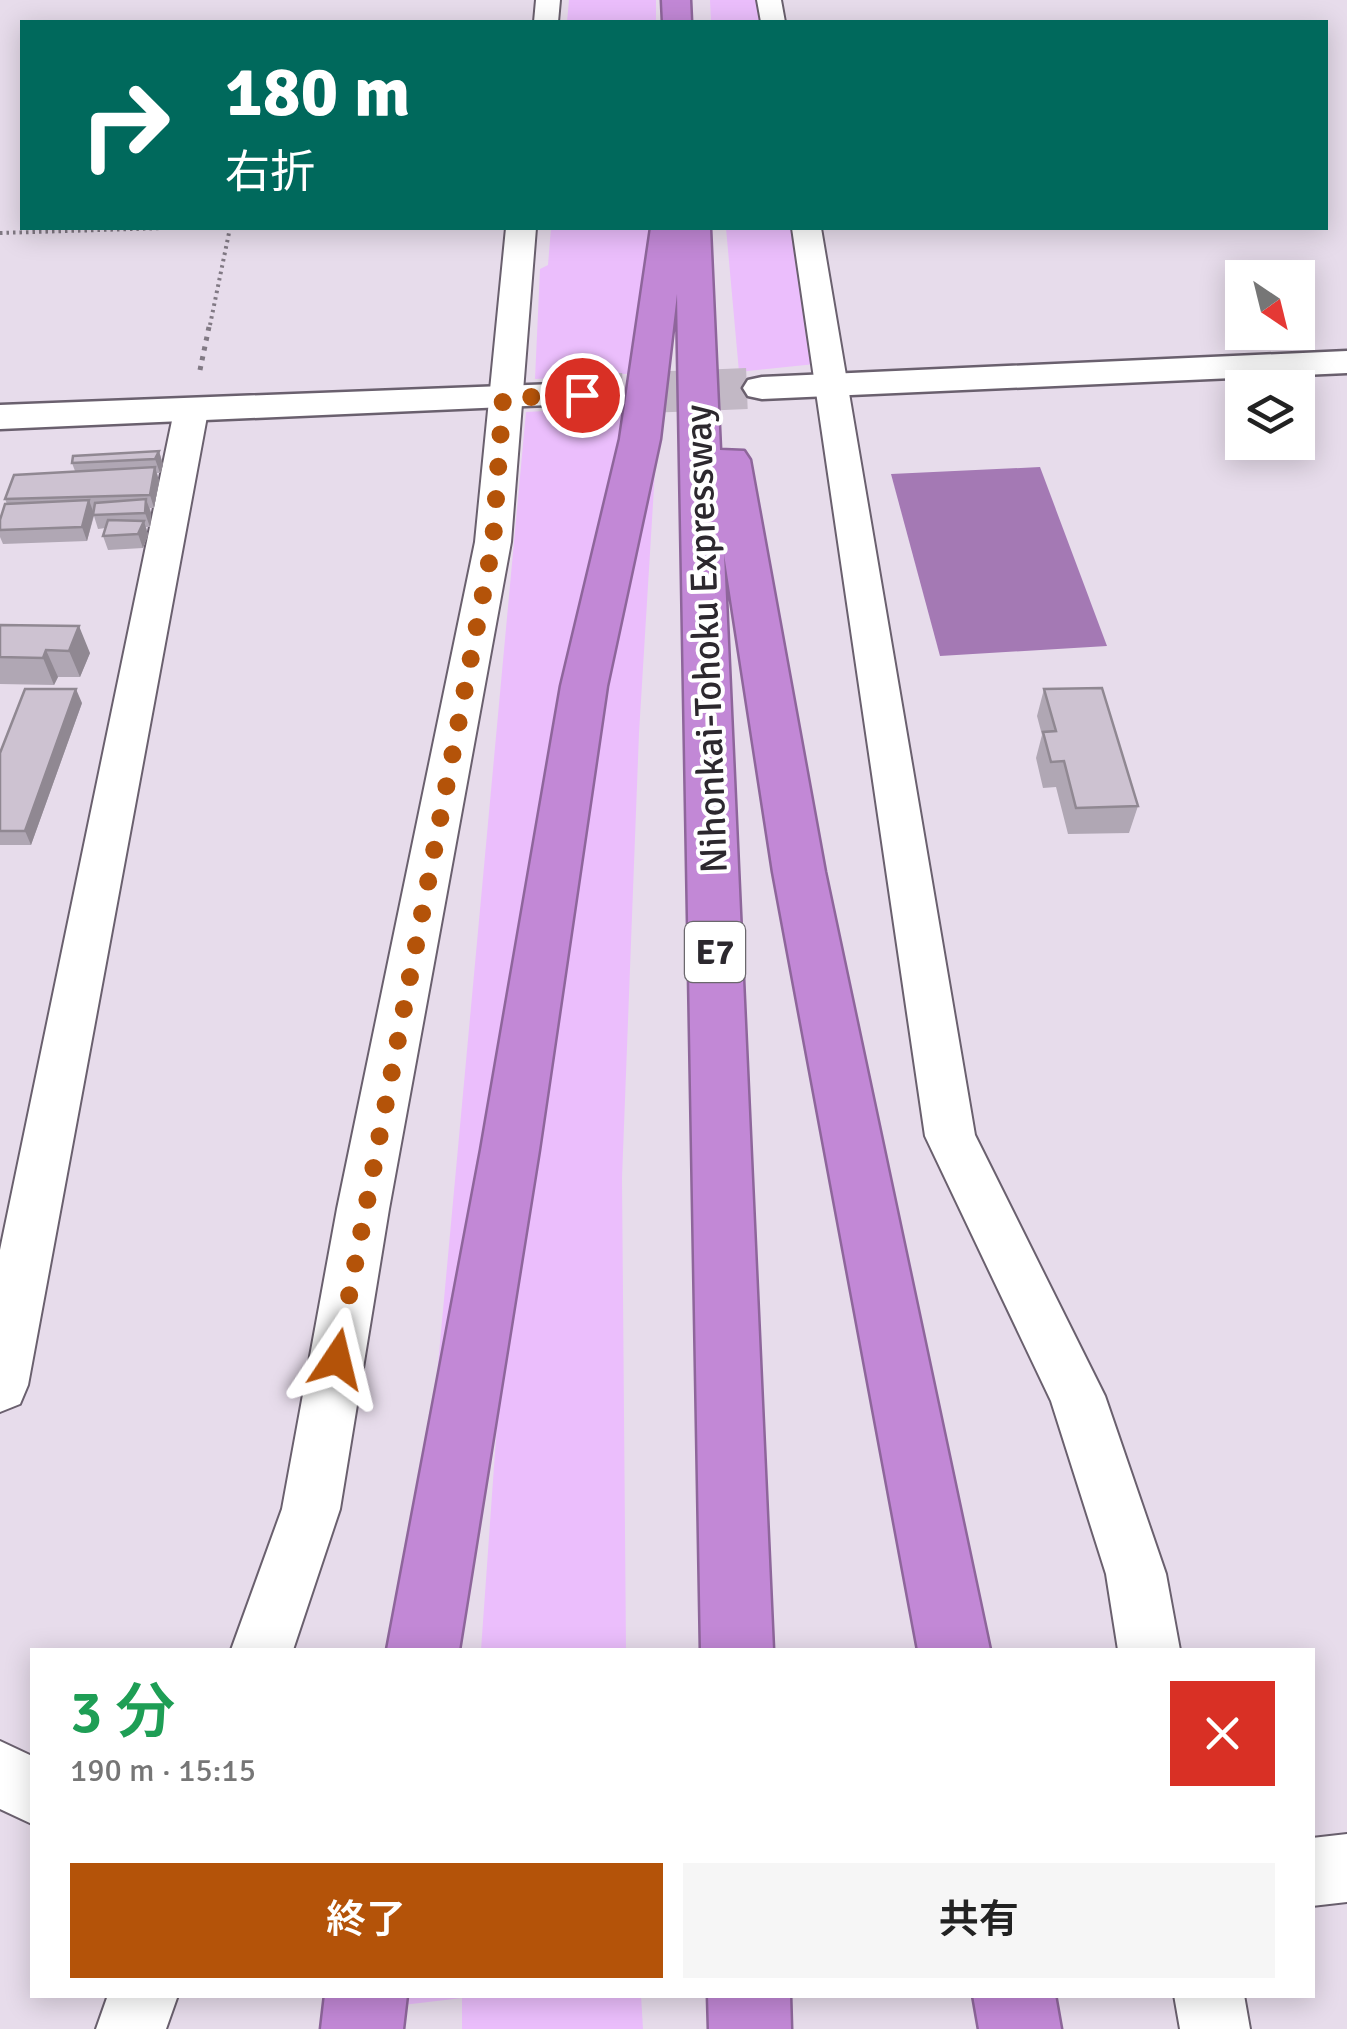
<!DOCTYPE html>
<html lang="ja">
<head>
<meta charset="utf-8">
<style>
  body { margin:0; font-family:Signika,"Noto Sans JP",sans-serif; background:#f6f6f6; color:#222; height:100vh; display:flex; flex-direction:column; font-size:38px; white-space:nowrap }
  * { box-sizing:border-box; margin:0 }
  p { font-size:32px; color:#767676 }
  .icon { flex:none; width:55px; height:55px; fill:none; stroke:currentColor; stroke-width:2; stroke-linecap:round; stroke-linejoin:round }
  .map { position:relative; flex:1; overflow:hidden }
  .sheet { position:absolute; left:30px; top:1648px; width:1285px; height:350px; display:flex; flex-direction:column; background:#fff; border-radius:0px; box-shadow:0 5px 25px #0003 }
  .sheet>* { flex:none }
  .guide { position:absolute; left:20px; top:20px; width:1308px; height:210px; border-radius:0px; box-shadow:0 5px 25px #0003; background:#00695c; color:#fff; overflow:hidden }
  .needle { width:65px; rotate:145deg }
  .tools { position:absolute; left:1225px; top:260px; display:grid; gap:20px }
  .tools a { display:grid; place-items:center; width:90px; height:90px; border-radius:0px; background:#fff; box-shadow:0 5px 25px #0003; font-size:50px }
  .pin { position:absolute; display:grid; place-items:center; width:85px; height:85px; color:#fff; margin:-42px; border:5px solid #fff; border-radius:50%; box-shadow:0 2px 10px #0007 }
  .me { position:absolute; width:110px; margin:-55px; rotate:10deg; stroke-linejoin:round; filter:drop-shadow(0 0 8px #0008) }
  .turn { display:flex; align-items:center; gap:35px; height:210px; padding:0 40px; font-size:45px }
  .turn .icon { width:130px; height:130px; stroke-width:2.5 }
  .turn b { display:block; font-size:70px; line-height:85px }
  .round { display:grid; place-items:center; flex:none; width:105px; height:105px; border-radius:0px; background:#f6f6f6 }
  .head { display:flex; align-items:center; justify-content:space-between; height:170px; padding:0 40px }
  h1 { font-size:60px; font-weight:600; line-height:75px; color:#1e9e55 }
  .button { display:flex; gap:20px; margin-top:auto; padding:20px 40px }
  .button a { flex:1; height:115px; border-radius:0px; background:#b45309; color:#fff; font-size:40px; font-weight:600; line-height:115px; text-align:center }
  .button a+a { background:#f6f6f6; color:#222 }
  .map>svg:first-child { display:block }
  .green { fill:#ebbefc }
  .water { fill:#a479b4 }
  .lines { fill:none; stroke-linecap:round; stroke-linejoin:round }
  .tertiary-tunnel { stroke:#c2b8c5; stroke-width:41; stroke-dasharray:41 21; stroke-linecap:butt }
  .minor-casing { stroke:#6a606e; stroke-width:4 }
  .tertiary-casing { stroke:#6a606e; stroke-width:5 }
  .motorway-casing { stroke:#8e669b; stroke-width:5 }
  .path-far1 { stroke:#817984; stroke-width:4; stroke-dasharray:2.5 4; stroke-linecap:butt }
  .path { stroke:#817984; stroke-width:5; stroke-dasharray:4 6; stroke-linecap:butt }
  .minor { fill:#fff; fill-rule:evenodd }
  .tertiary { fill:#fff; fill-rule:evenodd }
  .motorway { fill:#c288d6; fill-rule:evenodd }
  .wall { fill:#b0a7b4 }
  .shaded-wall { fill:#908892 }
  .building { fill:#cdc2d1; stroke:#908892; stroke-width:2.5 }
  .route { stroke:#b45309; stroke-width:18; stroke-dasharray:0 32.4 }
  .labels { text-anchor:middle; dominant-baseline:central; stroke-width:8; stroke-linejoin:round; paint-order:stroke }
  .shield { fill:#fff; stroke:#6b686d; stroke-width:2.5 }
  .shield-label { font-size:35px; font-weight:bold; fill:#2c282e }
  .street-label { font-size:38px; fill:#2c282e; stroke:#fff }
</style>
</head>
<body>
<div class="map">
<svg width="1347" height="2029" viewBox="0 0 1347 2029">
  <rect width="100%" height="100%" fill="#e7dceb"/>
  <path class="green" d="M569 0H656V22H567Z
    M710 0H763L766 22H711Z
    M551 228H658L659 372 535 379 540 269 548 265Z
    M726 228H796L815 364 739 372Z
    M659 405 639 733 622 1178 626 1650H481L500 1382 437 1375 526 412Z
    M393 1995H641L643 2029H462V1998L386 2007Z"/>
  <path class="water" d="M1040 467 1107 646 940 656 891 474Z"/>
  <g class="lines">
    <path class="tertiary-tunnel" d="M582 395 762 388"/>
    <defs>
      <path id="minor" d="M536 0H560L558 22H534Z
        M757 0H781L785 22H761Z
        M506 228H536L511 542 389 1209 340 1509 293 1650H231L282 1509 337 1209 475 542Z
        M792 228H821L975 1135 1105 1396 1166 1574 1180 1650H1118L1106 1574 1051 1401 925 1136Z
        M191 401 203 404 208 411 28 1385 20 1404 0 1412V1250L174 411 179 404Z
        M0 1741 32 1756V1824L0 1809Z
        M1347 1834V1902L1312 1906V1838Z
        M108 1995H178L166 2029H96Z
        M1174 1995H1244L1250 2029H1180Z"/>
      <path id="tertiary" d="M1347 351V373L762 399 748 396 743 388 748 380 762 377Z
        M582 383 596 387 601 395 596 403 0 429V405Z"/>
      <path id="motorway" d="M662 0H690L691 22H663Z
        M651 228 710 229 720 450 744 451 750 460 825 872 990 1650H918L773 872 724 554 773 1650H701L677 294 660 439 607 686 539 1150 459 1650H387L481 1150 561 686 620 439Z
        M325 1995H407L403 2029H321Z
        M708 1995H790L791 2029H709Z
        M973 1995H1055L1061 2029H979Z"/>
    </defs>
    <use href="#minor" class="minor-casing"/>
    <use href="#tertiary" class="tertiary-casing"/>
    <use href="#motorway" class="motorway-casing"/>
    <path class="path-far1" d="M0 233 166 228
      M210 325 230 228"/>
    <path class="path" d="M200 370 210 322"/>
    <use href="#minor" class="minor"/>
    <use href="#tertiary" class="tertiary"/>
    <use href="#motorway" class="motorway"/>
  </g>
  <path class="wall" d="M159 451 163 465 160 473H157L159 481 154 508H150L151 513 150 527H146L148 535 143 548 108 550 103 536 106 528 98 529 94 516 87 541 3 544 0 537V520L7 504 5 499 75 471 72 463Z
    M0 625 90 653 80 677H58L54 685 0 684Z
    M1044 689 1138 806 1129 833 1068 834 1056 787 1043 788 1036 758 1042 735 1037 716Z
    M82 703 31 845H0V753Z"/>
  <path class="shaded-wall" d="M159 451 163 465 160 473 155 459Z
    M155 467 159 481 154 508 150 495Z
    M146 499 151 513 150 527 145 513Z
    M89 500 94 514 87 541 82 527Z
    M144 521 148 535 143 548 138 534Z
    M79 626 90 653 80 677 69 651Z
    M46 650 58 677 54 685 43 658Z
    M76 689 82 703 31 845 25 831Z"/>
  <path class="building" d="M159 451 155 459 72 463 73 456Z
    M155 467 150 495 5 499 14 475Z
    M146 499 145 513 93 515 95 503Z
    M89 500 82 527 0 530V520L5 504Z
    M108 520 144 521 138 534 103 536Z
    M0 625 79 626 69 651 46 650 43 658 0 657Z
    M1102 688 1138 806 1076 808 1064 761 1051 762 1043 732 1056 731 1044 689Z
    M25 689H76L25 831H0V753Z"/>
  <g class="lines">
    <path class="route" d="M337 1359 493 542 503 398 582 395"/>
  </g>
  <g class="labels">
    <rect class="shield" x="685" y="922" width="60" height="60" rx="8"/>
    <g class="shield-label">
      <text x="715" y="952">E7</text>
    </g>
    <g class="street-label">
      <text transform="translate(706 639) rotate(-92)">Nihonkai-Tohoku Expressway</text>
    </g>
  </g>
</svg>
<div class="tools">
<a><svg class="needle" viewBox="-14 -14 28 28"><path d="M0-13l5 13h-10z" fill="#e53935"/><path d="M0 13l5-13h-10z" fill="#767676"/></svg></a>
<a><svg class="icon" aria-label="layers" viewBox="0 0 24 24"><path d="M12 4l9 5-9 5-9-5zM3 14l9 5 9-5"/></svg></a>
</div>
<div class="pin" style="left:582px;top:395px;background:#d93025"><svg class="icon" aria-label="arrive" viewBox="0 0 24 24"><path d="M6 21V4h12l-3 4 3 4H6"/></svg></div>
<svg class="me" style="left:337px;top:1359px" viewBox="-20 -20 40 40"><path d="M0-17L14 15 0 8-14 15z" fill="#b45309" stroke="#fff" stroke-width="4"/></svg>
<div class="guide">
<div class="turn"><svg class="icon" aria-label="right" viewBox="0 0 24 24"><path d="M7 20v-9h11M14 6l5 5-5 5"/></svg><div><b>180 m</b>右折</div></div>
</div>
<section class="sheet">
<div class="head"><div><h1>3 分</h1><p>190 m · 15:15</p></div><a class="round" style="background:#d93025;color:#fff"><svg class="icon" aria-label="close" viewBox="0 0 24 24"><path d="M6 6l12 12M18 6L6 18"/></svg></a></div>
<div class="button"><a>終了</a><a>共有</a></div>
</section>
</div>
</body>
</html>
